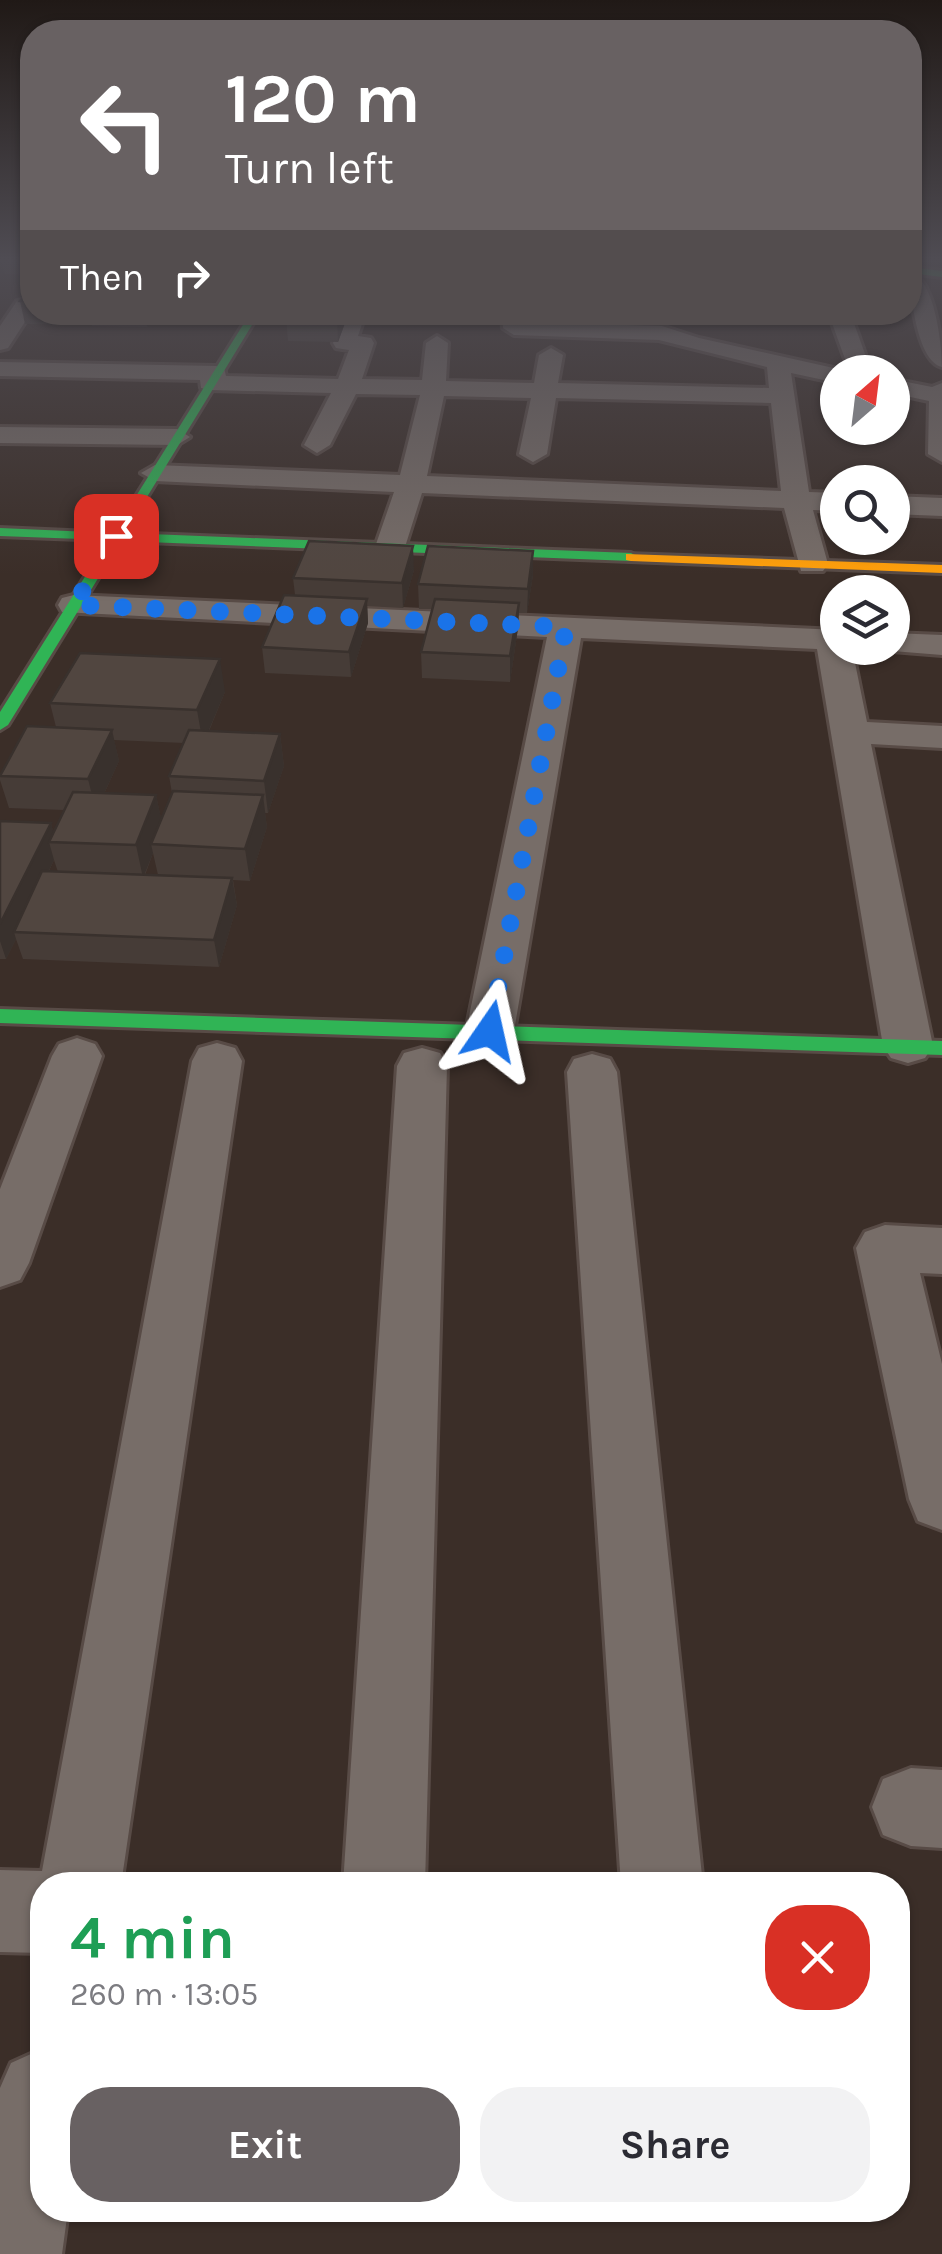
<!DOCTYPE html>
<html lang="en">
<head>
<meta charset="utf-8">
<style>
  body { margin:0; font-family:Karla,sans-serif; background:#f2f2f3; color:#2b2b33; height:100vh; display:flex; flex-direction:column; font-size:38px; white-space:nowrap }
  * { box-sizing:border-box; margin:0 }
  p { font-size:32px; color:#7c7c81 }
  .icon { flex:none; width:55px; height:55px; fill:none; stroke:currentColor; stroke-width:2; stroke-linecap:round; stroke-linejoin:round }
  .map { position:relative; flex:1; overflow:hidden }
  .drawer { position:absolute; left:30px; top:1872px; width:880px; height:350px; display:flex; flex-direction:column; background:#fff; border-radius:40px; box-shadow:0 2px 8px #0004 }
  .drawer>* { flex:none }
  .hud { position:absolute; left:20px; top:20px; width:902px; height:305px; border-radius:40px; box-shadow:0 2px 8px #0004; background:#686162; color:#fff; overflow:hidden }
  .needle { width:65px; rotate:28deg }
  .buttons { position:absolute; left:820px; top:355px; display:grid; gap:20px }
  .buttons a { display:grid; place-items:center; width:90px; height:90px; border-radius:50%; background:#fff; box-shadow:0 2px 8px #0004; font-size:50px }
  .pin { position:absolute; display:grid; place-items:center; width:85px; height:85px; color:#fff; margin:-42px; border-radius:20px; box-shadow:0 5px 15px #0006 }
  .me { position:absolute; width:110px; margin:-55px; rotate:11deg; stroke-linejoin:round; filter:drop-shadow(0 0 8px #0008) }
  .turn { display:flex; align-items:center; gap:35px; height:210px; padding:0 40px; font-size:45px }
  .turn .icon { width:130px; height:130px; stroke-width:2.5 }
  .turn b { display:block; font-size:70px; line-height:85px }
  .then { display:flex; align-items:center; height:95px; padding:0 40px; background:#0003; gap:20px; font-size:38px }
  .round { display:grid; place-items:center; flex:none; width:105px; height:105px; border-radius:40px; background:#f2f2f3 }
  .headline { display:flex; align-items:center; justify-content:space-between; height:170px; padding:0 40px }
  h1 { font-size:60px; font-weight:700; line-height:75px; color:#1e9e55 }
  .button { display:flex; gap:20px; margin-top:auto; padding:20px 40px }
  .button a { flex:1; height:115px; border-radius:40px; background:#686162; color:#fff; font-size:40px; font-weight:700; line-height:115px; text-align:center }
  .button a+a { background:#f2f2f3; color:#2b2b33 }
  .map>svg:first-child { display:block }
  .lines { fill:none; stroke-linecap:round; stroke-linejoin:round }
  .street-casing { stroke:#584b46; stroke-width:6 }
  .fast-casing { stroke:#584b46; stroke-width:6 }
  .slow-casing { stroke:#584b46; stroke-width:6 }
  .street { fill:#776d68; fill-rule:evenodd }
  .fast { fill:#30b455; fill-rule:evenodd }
  .slow { fill:#ff9f0a; fill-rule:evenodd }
  .wall { fill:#463c37; fill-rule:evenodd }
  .shaded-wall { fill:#39312d }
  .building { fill:#514640; stroke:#39312d; stroke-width:2.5 }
  .route { stroke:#1a73e8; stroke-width:18; stroke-dasharray:0 32.4 }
</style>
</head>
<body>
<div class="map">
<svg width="942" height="2254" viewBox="0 0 942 2254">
  <rect width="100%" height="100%" fill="#3b2e28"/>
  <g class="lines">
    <defs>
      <path id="street" d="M910 272C935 280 942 344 942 367 917 361 910 294 910 272Z
        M25 300 32 301V311L8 348 0 350V326L17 301Z
        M344 312H366L358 336 371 338 374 343 362 379 422 380 426 343 437 336 448 343 446 381 534 383 539 355 551 348 563 355 558 383 769 388 767 367 659 340 514 335 503 328 502 312H524L525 322 662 326 699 338 847 371 838 372V383L791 373 809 492 838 493V511L813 510 828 564 823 571H801L784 508 422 493 405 547 401 553H379L375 547 394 492 155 481 141 473 155 465 400 475 420 395 356 394 330 445 317 453 304 445 331 393 210 390 201 388 200 380 0 376V362L216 366 224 368 226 376 338 379 349 350 336 348 333 343ZM444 396 531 398 519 454 533 462 547 454 556 398 771 403 781 491 427 476Z
        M828 312H850L865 354 861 359H845Z
        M892 379 932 387 942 383V462L928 454 929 401 892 393Z
        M0 427 177 429 190 437 177 445 0 443Z
        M892 496 942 498V516L892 514Z
        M74 595 838 630V648H852L867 722 942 726V748L871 744 933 1046 925 1058 908 1063 891 1058 883 1046 817 649 581 638 514 1031 507 1043 490 1048 473 1043 466 1031 547 637 62 612 58 605 62 598Z
        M892 633 942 635V655L880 650 878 648H892Z
        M77 1038 95 1044 102 1056 29 1263 20 1280 0 1287V1189L52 1056 59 1044Z
        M217 1043 235 1048 242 1061 121 1885H42V1953L0 1952V1870L42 1871 192 1061 199 1048Z
        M422 1048 440 1053 447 1066 425 1885H343L397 1066 404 1053Z
        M592 1054 610 1059 617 1072 703 1885H621L567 1072 574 1059Z
        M885 1225 942 1228V1274L920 1273 942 1364V1530L918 1521 909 1499 856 1248 865 1232Z
        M911 1768 942 1770V1848L911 1846 883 1835 872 1807 883 1779Z
        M42 2049V2210H68L62 2254H0V2088L11 2063Z"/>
      <path id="fast" d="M910 267 942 271V277L910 273Z
        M251 312H260L125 533 631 553 638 557 631 561 121 541 8 725 0 730V712L108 540 0 536V528L113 533Z
        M0 1009 942 1041V1055L0 1023Z"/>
      <path id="slow" d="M626 554 942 565V573L631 561 626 560Z"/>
    </defs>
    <use href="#street" class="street-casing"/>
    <use href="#fast" class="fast-casing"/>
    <use href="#slow" class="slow-casing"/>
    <use href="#street" class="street"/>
    <use href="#fast" class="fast"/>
    <use href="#slow" class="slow"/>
  </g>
  <path class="wall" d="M0 259H32V275L5 274 4 272 0 275Z
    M32 290V312H156V316L147 327 92 326 90 315 80 325 25 324 20 301Z
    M349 312 338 342 288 341 286 317Z
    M414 570 403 608 367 606 368 623 351 677 265 673 262 647 295 595 293 578Z
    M533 575 527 613H519L518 628 510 682 422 678 421 652 432 609H419L418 584Z
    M225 692 209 731 280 734 284 766 268 813H265L267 827 250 881 233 880 237 905 219 967 23 959 16 939 6 959H0V821L51 823 53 832 64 810 9 808 0 780V774L56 727 50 703ZM114 740 184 743 169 776 172 793 161 819 156 795 104 794 119 761ZM153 853 158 875H145ZM54 860 58 872 49 871Z"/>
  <path class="shaded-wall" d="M0 259H1L4 272 0 275Z
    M78 312H89L90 315 80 325Z
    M145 312H156V316L147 327Z
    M339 312H349L338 342 337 318Z
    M413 546 414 570 403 608 402 583Z
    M533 551V575L527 613 528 589Z
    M367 599 368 623 351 677 349 652Z
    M519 603 518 628 510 682V656Z
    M220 659 225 692 203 744 197 710Z
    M112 730 119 761 96 811 88 779Z
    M280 734 284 766 268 813 264 781Z
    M156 795 163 827 151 844 153 853 143 878 136 845Z
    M263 795 267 827 250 881 245 849Z
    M51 823 56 842H49L54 860 19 932H14L16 939 6 959 0 941V924Z
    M232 878 237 905 219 967 214 940Z"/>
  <path class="building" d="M31 290H32V301H20Z
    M288 312H339L337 318 286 317Z
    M309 541 413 546 402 583 293 578Z
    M428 546 533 551 528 589 418 584Z
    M284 595 367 599 349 652 262 647Z
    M435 599 519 603 510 656 421 652Z
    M80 653 220 659 197 710 50 703Z
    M27 726 112 730 88 779 0 776Z
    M189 730 280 734 264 781 169 776Z
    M173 791 263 795 245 849 151 844Z
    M73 792 156 795 136 845 49 842Z
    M0 821 51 823 0 924Z
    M42 871 232 878 214 940 14 932Z"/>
  <linearGradient id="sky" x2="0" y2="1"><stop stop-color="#201916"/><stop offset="0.45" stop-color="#4f4c53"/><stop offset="1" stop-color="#4f4c53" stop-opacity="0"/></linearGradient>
  <rect width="942" height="575" fill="url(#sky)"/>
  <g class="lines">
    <path class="route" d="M116 536 74 605 566 627 490 1031"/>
  </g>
</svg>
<div class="buttons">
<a><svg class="needle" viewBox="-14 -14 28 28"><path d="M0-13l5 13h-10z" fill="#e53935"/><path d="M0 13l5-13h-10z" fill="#7c7c81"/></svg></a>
<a><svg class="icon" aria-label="search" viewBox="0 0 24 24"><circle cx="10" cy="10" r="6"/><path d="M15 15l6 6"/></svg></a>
<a><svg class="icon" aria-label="layers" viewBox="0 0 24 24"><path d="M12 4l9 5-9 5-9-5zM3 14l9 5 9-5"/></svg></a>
</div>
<div class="pin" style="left:116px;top:536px;background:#d93025"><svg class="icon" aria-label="arrive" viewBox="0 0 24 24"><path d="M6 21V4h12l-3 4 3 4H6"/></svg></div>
<svg class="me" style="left:490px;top:1031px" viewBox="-20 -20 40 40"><path d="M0-17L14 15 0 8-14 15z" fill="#1a73e8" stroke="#fff" stroke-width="4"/></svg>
<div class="hud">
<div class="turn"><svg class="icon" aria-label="left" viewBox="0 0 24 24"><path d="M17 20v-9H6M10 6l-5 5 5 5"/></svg><div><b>120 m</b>Turn left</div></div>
<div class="then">Then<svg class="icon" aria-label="right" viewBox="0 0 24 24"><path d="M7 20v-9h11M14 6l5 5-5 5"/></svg></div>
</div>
<section class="drawer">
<div class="headline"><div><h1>4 min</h1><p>260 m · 13:05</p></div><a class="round" style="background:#d93025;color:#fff"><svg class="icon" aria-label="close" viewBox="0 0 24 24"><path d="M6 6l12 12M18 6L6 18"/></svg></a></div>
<div class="button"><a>Exit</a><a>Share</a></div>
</section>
</div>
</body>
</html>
